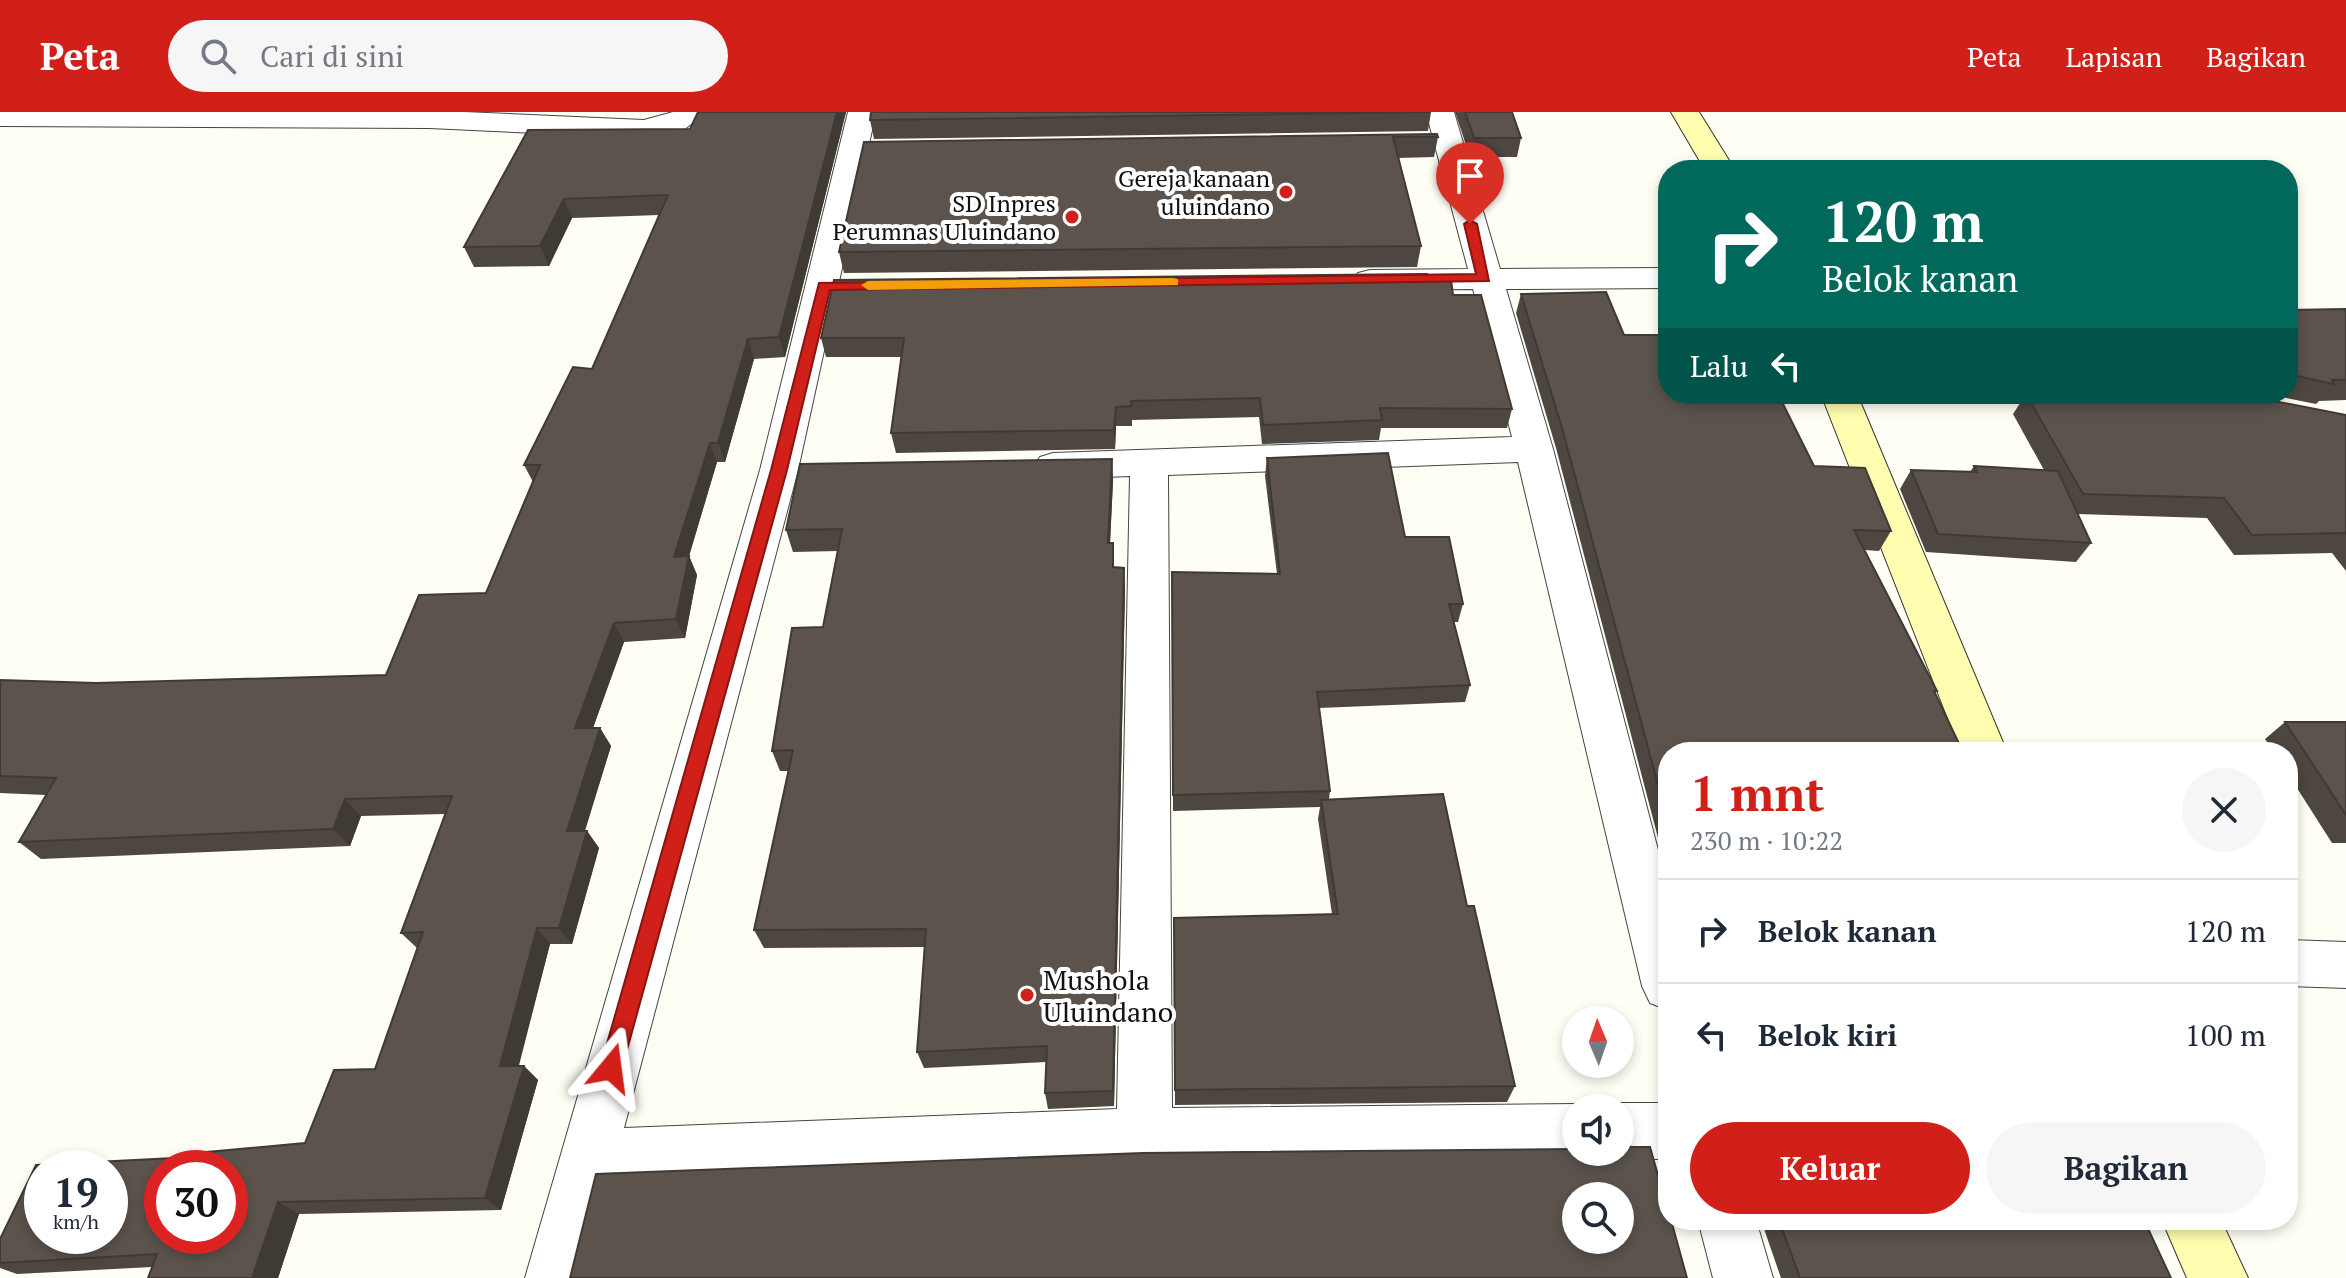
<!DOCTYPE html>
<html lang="id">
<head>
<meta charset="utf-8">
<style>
  body { margin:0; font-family:"PT Serif",serif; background:#f6f6f7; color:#1f2937; height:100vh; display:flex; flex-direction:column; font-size:30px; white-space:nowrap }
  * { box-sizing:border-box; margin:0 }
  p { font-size:26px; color:#747a83 }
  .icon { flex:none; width:44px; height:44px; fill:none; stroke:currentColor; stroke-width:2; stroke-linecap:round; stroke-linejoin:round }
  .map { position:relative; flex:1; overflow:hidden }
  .sheet { position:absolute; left:1658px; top:630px; width:640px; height:488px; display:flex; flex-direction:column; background:#fff; border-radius:32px; box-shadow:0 4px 12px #0003 }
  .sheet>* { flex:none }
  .banner { position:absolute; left:1658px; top:48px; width:640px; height:244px; border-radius:32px; box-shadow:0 4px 12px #0003; background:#00695c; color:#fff; overflow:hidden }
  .needle { width:52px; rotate:358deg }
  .controls { position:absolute; left:1562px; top:894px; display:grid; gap:16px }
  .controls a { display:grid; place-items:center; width:72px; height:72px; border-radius:50%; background:#fff; box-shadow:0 4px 12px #0003; font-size:40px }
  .speed { position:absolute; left:24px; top:1038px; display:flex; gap:16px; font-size:40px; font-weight:700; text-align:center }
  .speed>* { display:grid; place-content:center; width:104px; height:104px; border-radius:50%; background:#fff; box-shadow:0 4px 12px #0003; line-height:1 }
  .speed small { font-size:20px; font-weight:400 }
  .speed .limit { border:12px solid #d22; background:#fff; color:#111 }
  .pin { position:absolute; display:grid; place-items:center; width:68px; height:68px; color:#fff; margin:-82px -34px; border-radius:50% 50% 50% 0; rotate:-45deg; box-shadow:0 0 8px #0007 }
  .pin .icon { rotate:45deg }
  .me { position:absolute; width:88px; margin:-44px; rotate:16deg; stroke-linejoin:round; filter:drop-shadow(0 0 6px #0008) }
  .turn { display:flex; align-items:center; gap:28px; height:168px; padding:0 32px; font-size:36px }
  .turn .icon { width:104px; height:104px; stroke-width:2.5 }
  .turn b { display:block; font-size:56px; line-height:68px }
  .then { display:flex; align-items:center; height:76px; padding:0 32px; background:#0003; gap:16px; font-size:30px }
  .round { display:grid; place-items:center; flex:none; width:84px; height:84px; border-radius:42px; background:#f6f6f7 }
  .headline { display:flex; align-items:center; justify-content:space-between; height:136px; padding:0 32px }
  h1 { font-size:48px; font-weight:800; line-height:60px; color:#d02019 }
  .button { display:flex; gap:16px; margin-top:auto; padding:16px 32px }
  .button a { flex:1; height:92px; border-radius:48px; background:#d02019; color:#fff; font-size:32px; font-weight:800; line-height:92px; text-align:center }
  .button a+a { background:#f6f6f7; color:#1f2937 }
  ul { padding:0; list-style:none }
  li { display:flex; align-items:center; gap:24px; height:104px; padding:0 32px; border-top:2px solid #e0e1e3 }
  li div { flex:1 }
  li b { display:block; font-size:30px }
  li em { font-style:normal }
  header { display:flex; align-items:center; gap:48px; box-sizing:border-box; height:112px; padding:0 40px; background:#d02019; color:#fff }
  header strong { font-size:38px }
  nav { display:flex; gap:44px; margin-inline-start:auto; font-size:28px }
  .search { width:560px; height:72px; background:#f6f6f7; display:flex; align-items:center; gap:20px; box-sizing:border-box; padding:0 28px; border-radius:44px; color:#747a83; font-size:30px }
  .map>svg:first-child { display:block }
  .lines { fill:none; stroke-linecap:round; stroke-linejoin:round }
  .street-casing { stroke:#444; stroke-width:2 }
  .secondary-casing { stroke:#333; stroke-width:2 }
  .street { fill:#fff; fill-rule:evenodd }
  .secondary { fill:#fffdaf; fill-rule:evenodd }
  .wall { fill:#4e4741 }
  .shaded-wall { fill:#403a35 }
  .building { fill:#5b534c; stroke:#403a35; stroke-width:2; fill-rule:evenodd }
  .route { fill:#d02019; stroke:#871510; stroke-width:2 }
  .slow { fill:#f59e0b }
  .poi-dot { fill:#d02019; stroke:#fff; stroke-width:3 }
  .labels { text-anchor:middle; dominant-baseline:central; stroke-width:8; stroke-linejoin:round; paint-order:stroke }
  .far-poi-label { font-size:24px; fill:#111; stroke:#fff; text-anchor:end }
  .poi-label { font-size:28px; fill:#111; stroke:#fff; text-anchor:start }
</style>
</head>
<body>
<header>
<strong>Peta</strong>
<div class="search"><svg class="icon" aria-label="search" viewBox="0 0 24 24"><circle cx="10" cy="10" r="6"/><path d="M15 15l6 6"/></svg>Cari di sini</div>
<nav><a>Peta</a><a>Lapisan</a><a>Bagikan</a></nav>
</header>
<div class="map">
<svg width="2346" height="1166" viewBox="0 0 2346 1166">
  <rect width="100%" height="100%" fill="#fffef4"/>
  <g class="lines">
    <defs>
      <path id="street" d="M0 0H464L644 8 673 0H707L682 19 644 26 429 16 0 14Z
        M848 0H876L798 358 624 1016 1117 997 1130 364 1053 367 1040 363 1034 354 1040 345 1053 341 1512 325 1473 177 1370 178 1358 175 1354 168 1358 161 1370 158 1468 157 1426 0H1454L1500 157 1668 156V176L1506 177 1553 337 1668 776V898L1650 891 1642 874 1518 350 1168 363 1172 996 1576 992 1585 996H1576V1040H1595L1576 1048 1144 1052 609 1073 585 1166H525L760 358Z
        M2288 828 2346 830V876L2288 874Z
        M1620 991H1668V1047H1620L1604 1040H1620V996H1609Z
        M1698 1108H1756L1773 1166H1713Z"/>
      <path id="secondary" d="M1671 0H1699L1735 58H1705Z
        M1821 282H1857L2007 640H1961Z
        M2162 1108H2221L2248 1166H2187Z"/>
    </defs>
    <use href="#street" class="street-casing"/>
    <use href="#secondary" class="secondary-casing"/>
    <use href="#street" class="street"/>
    <use href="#secondary" class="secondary"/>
  </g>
  <path class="wall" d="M698 0H846L785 245 754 247 725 350H717L689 444 697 463 685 526 624 530 593 616H600L611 634 585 719H587L599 736 572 832H550L518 954H524L538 968 501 1098 299 1102 278 1166H148L152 1155 17 1162 0 1156V1127L194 1045 305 1031 375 957 417 836 401 821 445 702 361 704 350 734 41 747 19 730 46 683 0 681V568L96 571 386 563 486 481 533 370 524 353 592 257 659 103 572 106 549 154 474 155 464 135 690 17Z
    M1431 0 1428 19 874 27 870 8Z
    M1455 0H1512L1521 26 1517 45H1470Z
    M1438 25 1434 45 1398 46 1421 134 1417 155 844 161 839 140 864 30Z
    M1429 168 1453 183 1512 297 1507 316H1381L1379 328 1262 332 1259 305 1132 308V314H1116L1115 337 896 341 891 321 901 245H826L821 226Z
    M1521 182 1624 223 1814 354 1891 419 1879 439 1865 438 1937 579 1935 581 1668 640V764L1556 336 1516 201Z
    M2346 197V288L2319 289 2316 292 2267 282H2288V198Z
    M2026 282 2346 303V459L2332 441 2234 443 2207 406 2077 402 2091 431 2076 450 1926 440 1900 377 1911 358 1970 360 1974 354 2044 358 2013 302Z
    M1267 346 1405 425 1463 492 1458 510H1454L1470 573 1465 590 1319 596 1330 679 1329 687 1467 794 1515 974 1507 990 1175 993 1174 806 1332 802 1318 707 1320 695 1173 699 1172 460 1277 462 1265 364Z
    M1112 347 1113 369 1110 431 1114 455 1124 456 1125 477 1114 994 1048 997 1045 981 1046 950 924 956 917 940 925 835 764 836 754 818 789 659H780L772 639 823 515 838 439 793 440 786 418Z
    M2285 610H2346V731H2332L2288 662V640H2274L2265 627Z
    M1761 1108H2144L2171 1166H1781Z"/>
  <path class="shaded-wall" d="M837 0H846L785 245 779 225Z
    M564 87 572 106 549 154 540 134Z
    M748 227 754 247 725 350 718 331Z
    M1116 295V314L1115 337 1114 318Z
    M710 331 717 350 689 444 697 463 685 526 676 507 674 445Z
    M1112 347 1113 369 1109 452 1108 431Z
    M1124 456 1125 477 1114 994 1113 979Z
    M614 511 624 530 586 635 575 616Z
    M600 616 611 634 579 736 567 719Z
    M345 687 361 704 350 734 333 717Z
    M587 719 599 736 572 832 559 816Z
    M537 816 550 832 515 969 500 954Z
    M524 954 538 968 501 1098 485 1086Z
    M1629 1021 1620 1032V1024Z
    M278 1090 299 1102 278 1166H252Z"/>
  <path class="building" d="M698 0H837L779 225 748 227 718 331H710L674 445 689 444 676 507 614 511 575 616H600L567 719H587L559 816H537L500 954H524L485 1086 278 1090 252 1166H148L157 1142 0 1151V1127L36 1053 194 1045 196 1041 305 1031 334 958 375 957 423 820 401 821 452 684 345 687 333 717 19 730 56 666 0 664V568L96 571 386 563 419 483 486 481 540 353H524L573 255 592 257 668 83 564 87 540 134 464 135 528 18 690 17ZM42 1056H110V1124H42ZM162 1056H230V1124H162Z
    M871 0H1431L870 8Z
    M1465 0H1512L1521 26H1474Z
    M1437 22 1438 25H1393L1421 134 839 140 864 30Z
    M1427 162 1429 168H1451L1453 183H1481L1512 297 1380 296 1382 308 1263 313 1260 286 1131 289V294L1116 295 1114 318 891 321 904 226H821L834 168Z
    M1606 180 1624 223H1668V282H1778L1814 354 1865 356 1891 419 1854 418 1937 579H1934L1963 640H1668V710L1562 316 1521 182Z
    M2346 197V268H2332L2334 272 2288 262V198Z
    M2026 282H2238L2346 303V421L2252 423 2224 386 2083 382Z
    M1388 341 1405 425H1449L1463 492H1449L1470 573 1317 580 1330 679 1173 683 1172 460 1280 462 1267 346Z
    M1112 347 1108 431H1113V455L1124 456 1113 979 1045 981 1047 934 917 940 926 817 754 818 793 638 772 639 792 516 823 515 842 417 786 418 800 352Z
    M1974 354 2058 359 2091 431 1938 422 1911 358 1977 360Z
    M2285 610H2346V703Z
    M1443 682 1467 794H1474L1515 974 1175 978 1174 806 1338 802 1321 688Z
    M1620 1030 1631 1035H1650L1668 1099V1108H1671L1687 1166H570L596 1062 1143 1041 1576 1037V1040H1620ZM1576 1084H1620V1128H1576Z
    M1779 1108H2144L2171 1166H1800Z"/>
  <path class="route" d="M1470 108 1477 112 1489 169 830 178 787 358 622 956 619 964 611 967 603 964 600 956 771 358 819 171 1476 162 1464 112Z"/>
  <path class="slow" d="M1173 166 1178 167V173L868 178 861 173 868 169Z"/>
  <g class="poi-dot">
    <circle cx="1286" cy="80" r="8"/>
    <circle cx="1072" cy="105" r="8"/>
    <circle cx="1027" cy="883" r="8"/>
  </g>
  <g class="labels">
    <g class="far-poi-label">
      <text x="1270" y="66">Gereja kanaan<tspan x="1270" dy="28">uluindano</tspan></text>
      <text x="1056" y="91">SD Inpres<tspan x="1056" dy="28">Perumnas Uluindano</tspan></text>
    </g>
    <g class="poi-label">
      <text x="1043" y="867">Mushola<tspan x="1043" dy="32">Uluindano</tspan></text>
    </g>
  </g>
</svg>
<div class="controls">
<a><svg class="needle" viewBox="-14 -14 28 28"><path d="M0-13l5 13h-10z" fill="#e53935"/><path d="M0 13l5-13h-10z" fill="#747a83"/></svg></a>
<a><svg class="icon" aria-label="sound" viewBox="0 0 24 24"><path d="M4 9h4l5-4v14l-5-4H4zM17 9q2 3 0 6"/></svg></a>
<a><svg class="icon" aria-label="search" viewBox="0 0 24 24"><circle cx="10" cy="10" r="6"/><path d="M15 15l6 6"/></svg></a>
</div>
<div class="speed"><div>19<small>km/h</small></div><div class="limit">30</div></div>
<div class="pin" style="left:1470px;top:112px;background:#d93025"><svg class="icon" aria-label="arrive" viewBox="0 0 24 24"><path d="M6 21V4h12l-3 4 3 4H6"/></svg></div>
<svg class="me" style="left:611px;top:956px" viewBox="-20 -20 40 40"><path d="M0-17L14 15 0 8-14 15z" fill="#d02019" stroke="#fff" stroke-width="4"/></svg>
<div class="banner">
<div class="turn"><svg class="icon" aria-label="right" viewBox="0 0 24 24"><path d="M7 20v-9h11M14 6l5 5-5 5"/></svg><div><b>120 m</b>Belok kanan</div></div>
<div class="then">Lalu<svg class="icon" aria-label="left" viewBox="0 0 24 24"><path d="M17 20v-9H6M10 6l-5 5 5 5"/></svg></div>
</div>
<section class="sheet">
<div class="headline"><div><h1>1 mnt</h1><p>230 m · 10:22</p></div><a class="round"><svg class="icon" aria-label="close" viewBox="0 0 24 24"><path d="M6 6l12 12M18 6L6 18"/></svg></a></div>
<ul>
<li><svg class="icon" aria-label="right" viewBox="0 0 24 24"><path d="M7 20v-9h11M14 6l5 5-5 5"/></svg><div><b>Belok kanan</b></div><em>120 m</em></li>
<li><svg class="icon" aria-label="left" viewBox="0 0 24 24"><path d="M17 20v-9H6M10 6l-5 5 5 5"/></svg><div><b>Belok kiri</b></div><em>100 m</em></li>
</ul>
<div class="button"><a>Keluar</a><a>Bagikan</a></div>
</section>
</div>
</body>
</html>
